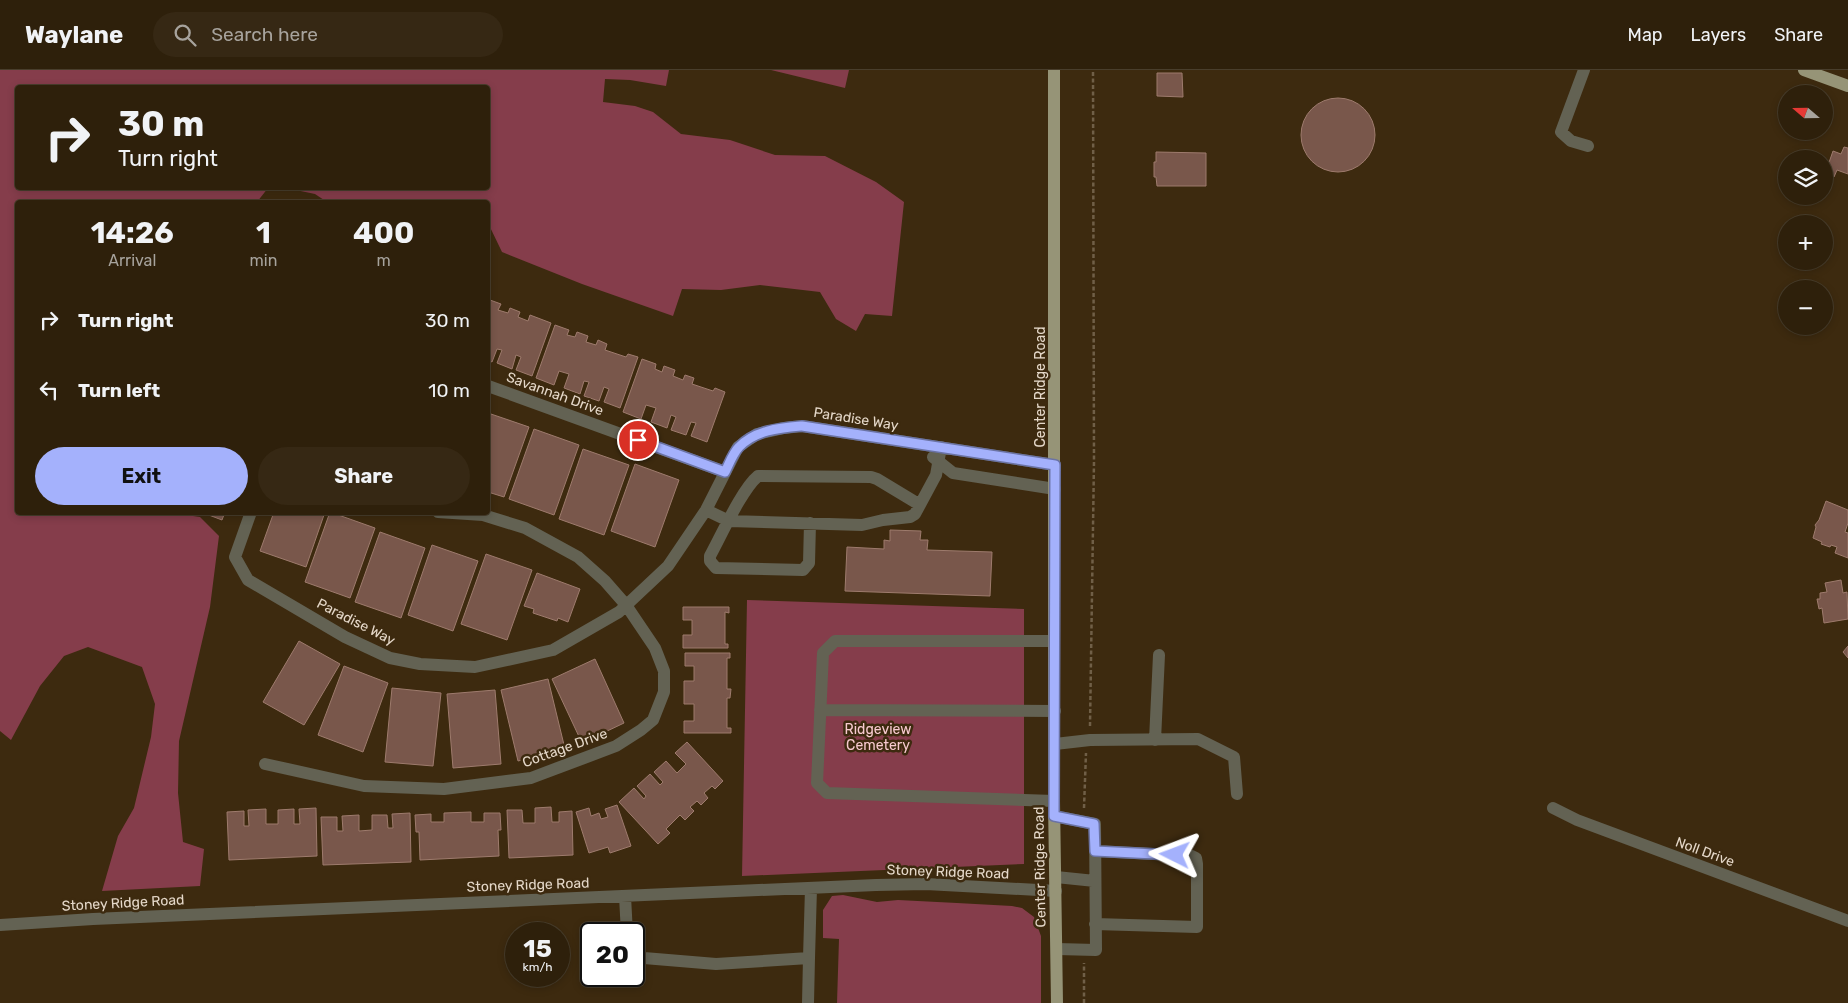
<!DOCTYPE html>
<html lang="en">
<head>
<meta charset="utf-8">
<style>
  body { margin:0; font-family:Rubik,sans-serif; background:#362814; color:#f1f3f6; height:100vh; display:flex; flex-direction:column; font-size:19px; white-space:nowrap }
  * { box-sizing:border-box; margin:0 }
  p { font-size:16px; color:#a7a39d }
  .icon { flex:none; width:28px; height:28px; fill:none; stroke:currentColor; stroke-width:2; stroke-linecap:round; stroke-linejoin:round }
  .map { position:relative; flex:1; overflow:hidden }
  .details { position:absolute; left:15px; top:130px; width:475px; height:315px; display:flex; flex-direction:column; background:#2e200b; border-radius:5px; box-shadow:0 2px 8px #0003,0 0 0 1px #493e2c }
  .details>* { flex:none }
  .banner { position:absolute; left:15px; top:15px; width:475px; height:105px; border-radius:5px; box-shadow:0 2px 8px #0003,0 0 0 1px #493e2c; background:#2e200b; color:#f1f3f6; overflow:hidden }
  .needle { width:32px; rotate:290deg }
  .fabs { position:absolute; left:1778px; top:15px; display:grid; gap:10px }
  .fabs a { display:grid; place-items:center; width:55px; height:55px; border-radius:50%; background:#2e200b; box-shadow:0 2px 8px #0003,0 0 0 1px #493e2c; font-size:25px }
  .speed { position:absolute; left:505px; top:852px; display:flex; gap:10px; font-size:25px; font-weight:700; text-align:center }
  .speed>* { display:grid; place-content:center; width:65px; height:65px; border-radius:50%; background:#2e200b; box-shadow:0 2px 8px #0003,0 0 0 1px #493e2c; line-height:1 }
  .speed small { font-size:12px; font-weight:400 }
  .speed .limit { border:2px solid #111; border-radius:8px; background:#fff; color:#111 }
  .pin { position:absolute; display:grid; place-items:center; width:42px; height:42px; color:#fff; margin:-21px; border:2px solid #fff; border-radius:50%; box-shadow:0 1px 5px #0007 }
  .me { position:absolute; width:55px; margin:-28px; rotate:273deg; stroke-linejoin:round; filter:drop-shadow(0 0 4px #0008) }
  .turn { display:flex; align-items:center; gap:18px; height:105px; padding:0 20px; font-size:22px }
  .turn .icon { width:65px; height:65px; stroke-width:2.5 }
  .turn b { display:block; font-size:35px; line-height:42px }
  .eta { display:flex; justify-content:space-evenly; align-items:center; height:85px; text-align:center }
  .eta b { font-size:30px; font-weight:700; line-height:35px }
  .button { display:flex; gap:10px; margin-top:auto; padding:10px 20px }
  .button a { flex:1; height:58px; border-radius:30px; background:#a4b1fc; color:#111; font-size:20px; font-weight:700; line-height:58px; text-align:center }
  .button a+a { background:#362814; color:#f1f3f6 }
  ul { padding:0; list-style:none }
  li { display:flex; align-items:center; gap:15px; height:70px; padding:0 20px }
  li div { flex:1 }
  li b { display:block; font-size:19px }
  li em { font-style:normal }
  header { display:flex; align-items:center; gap:30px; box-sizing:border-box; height:70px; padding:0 25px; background:#2e200b; border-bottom:1px solid #493e2c }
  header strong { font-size:24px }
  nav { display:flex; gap:28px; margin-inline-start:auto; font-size:18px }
  .search { width:350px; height:45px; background:#362814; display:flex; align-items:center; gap:12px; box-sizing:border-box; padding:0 18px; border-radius:28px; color:#a7a39d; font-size:19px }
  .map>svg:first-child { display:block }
  .green { fill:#853d4b }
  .building { fill:#79574b; stroke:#9e7b6d }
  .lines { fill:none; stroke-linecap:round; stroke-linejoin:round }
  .path { stroke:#705f47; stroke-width:2.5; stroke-dasharray:4 2.5; stroke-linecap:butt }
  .minor { stroke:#636253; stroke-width:12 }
  .major { stroke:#969477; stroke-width:12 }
  .route-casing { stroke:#6b73a4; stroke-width:12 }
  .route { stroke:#a4b1fc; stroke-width:9 }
  .labels { text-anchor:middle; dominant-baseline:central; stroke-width:5; stroke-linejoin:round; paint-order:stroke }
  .street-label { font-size:14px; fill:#e5d8c9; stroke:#3d2a0f }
  .park-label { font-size:14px; fill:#f8cad0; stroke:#3d2a0f }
</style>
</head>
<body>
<header>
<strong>Waylane</strong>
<div class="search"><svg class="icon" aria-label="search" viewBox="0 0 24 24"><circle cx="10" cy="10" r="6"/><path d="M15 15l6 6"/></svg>Search here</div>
<nav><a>Map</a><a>Layers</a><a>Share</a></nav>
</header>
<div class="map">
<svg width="1848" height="933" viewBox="0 0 1848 933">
  <rect width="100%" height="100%" fill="#3d2a0f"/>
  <path class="green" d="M0 0H669L666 16 630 10 605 9 603 32 635 36 653 42 681 64 730 70 775 85 825 86 876 112 904 132 892 246 865 244 856 261 836 249 820 222 760 215 721 220 682 219 673 246 582 214 502 182 488 153V132H327L315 124 286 118H488V18H18V118H268L257 132H18V442H165L200 447 219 466 210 537 179 671 178 723 183 772 204 779 200 816 102 821 118 766 134 738 151 667 155 634 142 597 88 577 64 586 40 616 11 670 0 661Z
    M771 0H849L845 18Z
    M747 530 1024 539V794L742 806Z
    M843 825 877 832 898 830 957 833 1012 836 1022 838 1034 847 1041 866V933H837L839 869 823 868V840L832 826Z"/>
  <path class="building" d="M1157 3H1182L1183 27 1157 26Z
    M1301 65a37 37 0 1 1 74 0a37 37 0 1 1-74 0Z
    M1844 77 1848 78V104L1837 100 1834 107 1825 104 1833 81 1841 84Z
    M1156 82 1206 83V116H1157L1156 107H1154V92H1156Z
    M490 230 501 234 498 240 508 243 510 238 520 242 518 247 528 251 530 245 551 253 532 306 516 300 521 287 516 285 512 299 497 293 502 280 497 279 492 292 488 290V235Z
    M555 255 569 260 567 265 575 267 577 262 588 266 586 272 596 275 598 270 607 274 605 280 626 287 628 284 638 287 620 338 604 332 609 319 604 317 599 331 584 326 589 312 584 311 580 324 564 318 569 304 559 301 554 315 536 308Z
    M642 289 656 294 655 299 662 302 664 296 675 300 673 306 683 310 685 305 694 308 692 314 713 321 715 318 725 322 707 372 691 366 696 353 691 352 686 365 671 360 676 347 671 345 667 358 651 352 656 338 646 335 641 349 623 342Z
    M488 343 529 357 504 427 488 422Z
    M534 359 579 375 554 445 509 429Z
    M583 379 629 395 604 465 559 449Z
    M635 394 679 410 655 477 611 461Z
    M1826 431 1848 440V453L1845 462 1848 463V488L1835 483 1837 477 1831 475 1830 477 1821 474 1822 472 1813 468 1816 457 1815 455 1819 450Z
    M201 442H225L222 450Z
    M274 442H325L306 497 260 481Z
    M330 442 375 458 350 528 305 512Z
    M890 460 921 461 920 470H928L927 480 992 482 990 526 845 521 847 477 884 479V470L890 471Z
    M380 462 425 478 401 548 355 532Z
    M432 475 478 491 453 561 408 545Z
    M486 484 532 500 507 570 461 554Z
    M537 503 580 519 568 552 558 548 557 551 533 543 534 539 524 536Z
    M1841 510 1843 523 1847 522 1848 549 1824 553 1822 538 1819 539 1817 529H1820V523L1827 522 1825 513Z
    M683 537H729V543L725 542V574H728V578H683V565H692V550H683Z
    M299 571 340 594 304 655 263 632Z
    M1848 576V588L1843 582Z
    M685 583H730V588H727V619H731L730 628H727V658H731V663H684V651H694V634H684V611H694V596H685Z
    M595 589 624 653 582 673 552 609Z
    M344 596 388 613 363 682 318 665Z
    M548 609 565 679 518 691 501 620Z
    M392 618 441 623 433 696 385 692Z
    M495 620 501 694 453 698 447 624Z
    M687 672 723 711 715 719 712 716 704 723 708 728 701 735 697 731 690 737 694 741 685 750 680 745 666 759 670 763 658 774 619 732 634 718 644 729 646 726 637 716 650 704 660 715 663 712 654 702 666 691 677 703 686 694 675 683Z
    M617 735 631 776 610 783 608 777 589 783 576 742 589 738 591 746 599 743 601 749 608 747 605 739Z
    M551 737 552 752H559V742L572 741 573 785 509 788 507 740H522L523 753H535V738Z
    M316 738 317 786 229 790 227 742 244 741V756H249L248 740 266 739V754H278V740L294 739V754H300L299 739Z
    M471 742V752H484V743H500L501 760H498L499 786 420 790 419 762H416L415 745 431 744V752H444V743Z
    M410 743 411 792 323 795 321 747H337V761H343L342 746 359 745V761L372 760V745H387L388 758H393L392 744Z"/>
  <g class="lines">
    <path class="path" d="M1090 656 1094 391 1093 0
      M1084 738 1086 683
      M1084 933V893"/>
    <path class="minor" d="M1584 0 1561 62 1571 71 1588 76
      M488 316 725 402
      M933 387 953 403 1055 419
      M706 440 729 451 862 455 883 450 910 447 915 444 936 405 941 377
      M251 442 235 487 248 510 345 567 390 588 420 594 475 597 553 580 619 542 668 496 706 440 738 377 757 364 784 358 802 356 1055 395
      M810 453 809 493 803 500 716 498 710 491V486C721 466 742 419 758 406L871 407 877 409 920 435
      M820 640 1055 641
      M1155 670 1159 585
      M1055 674 1090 670 1198 669 1234 687 1237 724
      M265 694 364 716 444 719 531 708 616 676 641 660 653 650 664 622V601L655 578 626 535 605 511 578 487 525 458 483 445 438 442
      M1054 731 827 723 817 713 823 583 835 571H1054
      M1553 738 1577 750 1848 851
      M1054 746 1095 754 1096 880 1057 879
      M1095 781 1192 786 1196 788 1197 794V857L1095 854
      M1056 807 1095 811
      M625 826 627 864
      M0 855 93 849 876 815 926 814 1056 821
      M634 884 644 888 716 894 809 888 811 818
      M808 933 809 888"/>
    <path class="major" d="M1054 0V731L1057 933
      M1804 0 1848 16"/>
  </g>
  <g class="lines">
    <defs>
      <path id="route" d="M638 370 725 402C729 394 733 383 739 377 755 360 780 358 802 356L1055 395 1054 746 1094 754 1095 781 1175 785"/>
    </defs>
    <use href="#route" class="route-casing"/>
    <use href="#route" class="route"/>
  </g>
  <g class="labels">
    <g class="street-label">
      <text transform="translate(1040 317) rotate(-90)">Center Ridge Road</text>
      <text transform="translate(555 324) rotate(20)">Savannah Drive</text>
      <text transform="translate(856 349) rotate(9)">Paradise Way</text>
      <text transform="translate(356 552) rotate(27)">Paradise Way</text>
      <text transform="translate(565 678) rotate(-20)">Cottage Drive</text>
      <text transform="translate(1705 782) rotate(20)">Noll Drive</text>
      <text transform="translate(1040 797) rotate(-91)">Center Ridge Road</text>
      <text transform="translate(948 802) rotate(2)">Stoney Ridge Road</text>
      <text transform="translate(528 815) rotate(-2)">Stoney Ridge Road</text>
      <text transform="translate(123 833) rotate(-3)">Stoney Ridge Road</text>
    </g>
    <g class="park-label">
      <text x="878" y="659">Ridgeview<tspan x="878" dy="16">Cemetery</tspan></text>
    </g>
  </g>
</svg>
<div class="fabs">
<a><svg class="needle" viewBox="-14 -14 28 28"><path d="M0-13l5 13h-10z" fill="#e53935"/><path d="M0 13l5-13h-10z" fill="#a7a39d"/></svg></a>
<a><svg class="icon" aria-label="layers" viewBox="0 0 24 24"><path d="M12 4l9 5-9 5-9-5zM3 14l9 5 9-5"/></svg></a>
<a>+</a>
<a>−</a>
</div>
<div class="speed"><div>15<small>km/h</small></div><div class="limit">20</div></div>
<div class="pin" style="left:638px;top:370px;background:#d93025"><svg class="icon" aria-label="arrive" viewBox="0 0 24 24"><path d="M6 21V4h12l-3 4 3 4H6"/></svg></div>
<svg class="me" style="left:1175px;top:785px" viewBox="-20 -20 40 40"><path d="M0-17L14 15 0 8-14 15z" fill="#a4b1fc" stroke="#fff" stroke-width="4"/></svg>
<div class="banner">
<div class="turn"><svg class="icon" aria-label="right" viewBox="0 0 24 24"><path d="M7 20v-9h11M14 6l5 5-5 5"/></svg><div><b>30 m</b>Turn right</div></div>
</div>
<section class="details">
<div class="eta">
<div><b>14:26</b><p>Arrival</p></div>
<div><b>1</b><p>min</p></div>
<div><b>400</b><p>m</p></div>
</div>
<ul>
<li><svg class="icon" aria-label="right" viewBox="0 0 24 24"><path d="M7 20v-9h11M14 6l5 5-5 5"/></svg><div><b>Turn right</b></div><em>30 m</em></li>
<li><svg class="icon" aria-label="left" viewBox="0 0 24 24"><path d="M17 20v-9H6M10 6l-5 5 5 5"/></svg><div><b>Turn left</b></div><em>10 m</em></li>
</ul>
<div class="button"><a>Exit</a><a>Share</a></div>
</section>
</div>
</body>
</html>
